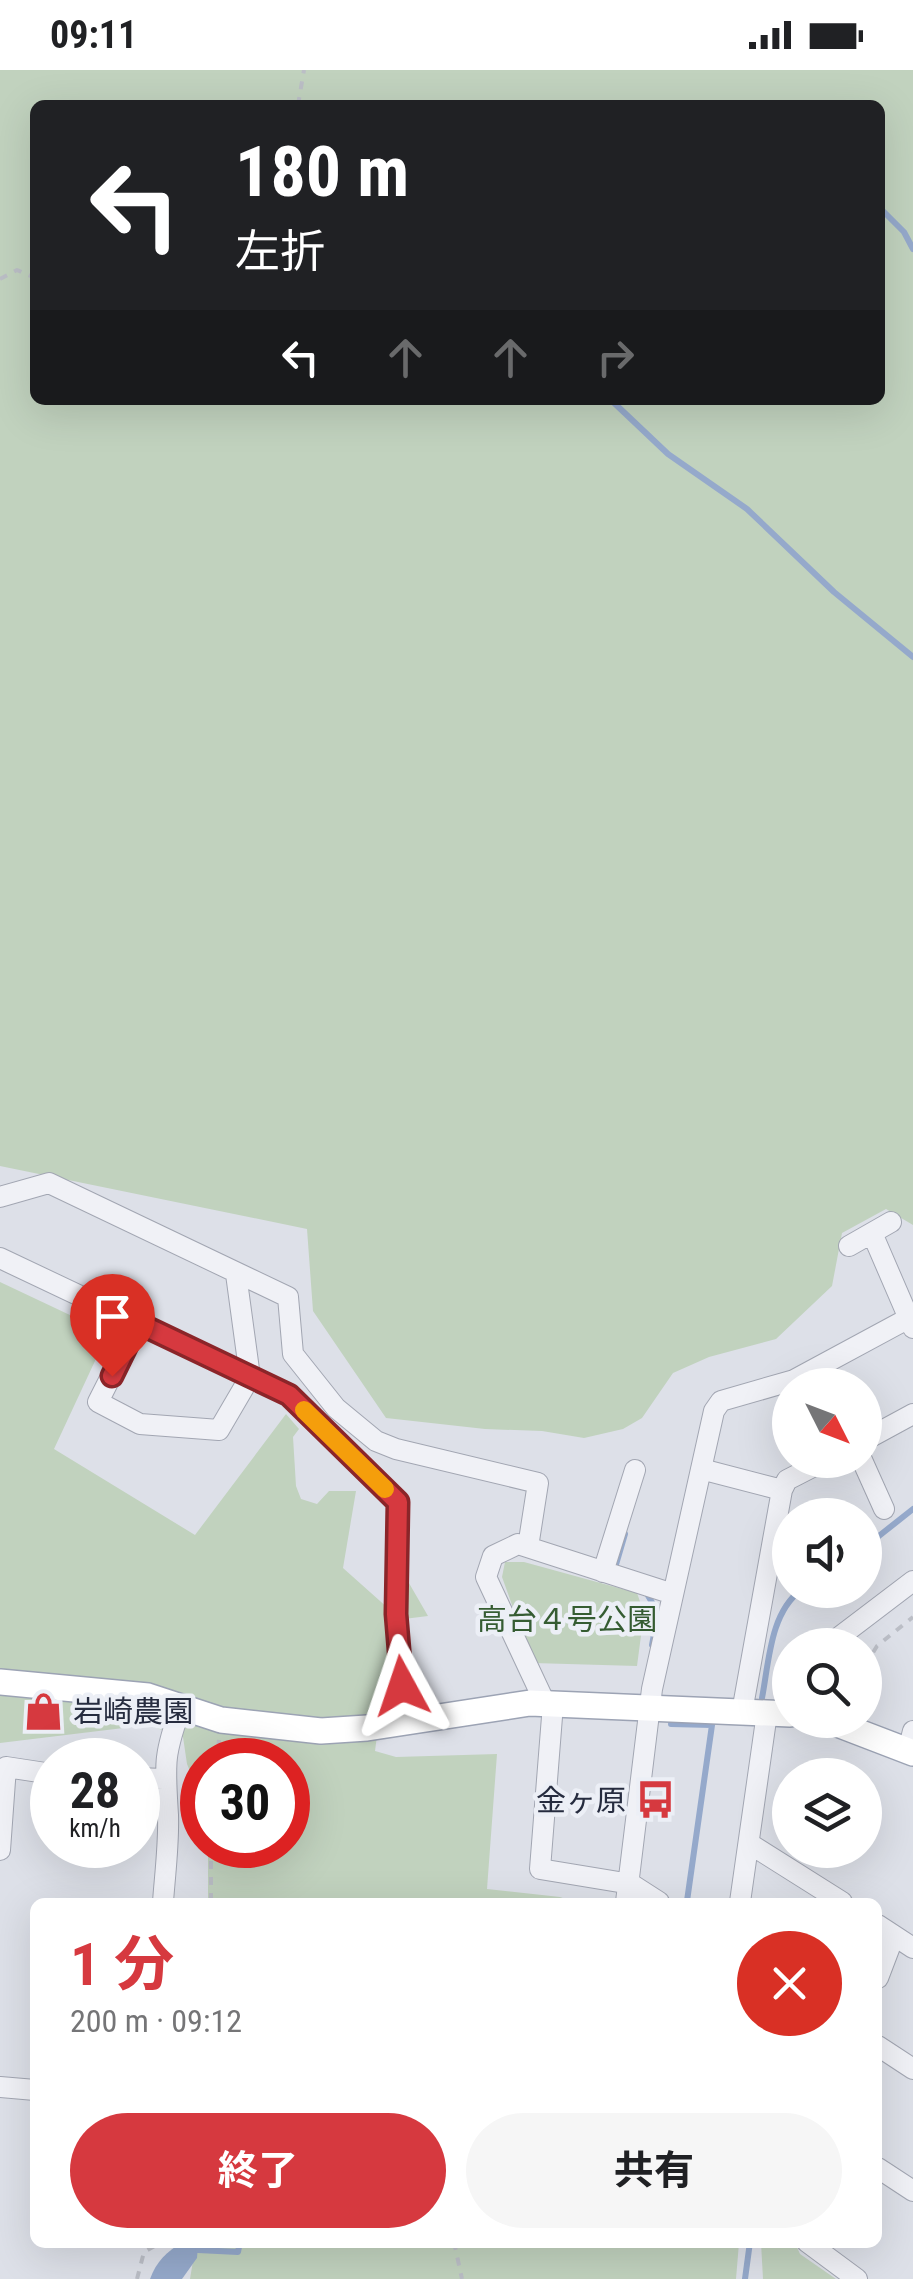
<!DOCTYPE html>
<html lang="ja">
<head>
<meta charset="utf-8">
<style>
  body { margin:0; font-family:"Roboto Condensed","Noto Sans JP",sans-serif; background:#f6f6f6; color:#202124; height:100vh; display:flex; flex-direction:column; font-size:38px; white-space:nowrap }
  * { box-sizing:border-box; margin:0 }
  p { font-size:32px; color:#757577 }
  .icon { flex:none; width:55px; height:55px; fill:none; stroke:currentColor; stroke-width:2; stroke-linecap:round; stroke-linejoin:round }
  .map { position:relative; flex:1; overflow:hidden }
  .drawer { position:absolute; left:30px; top:1828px; width:852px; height:350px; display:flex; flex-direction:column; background:#fff; border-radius:15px; box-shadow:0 10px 40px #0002 }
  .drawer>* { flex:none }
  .top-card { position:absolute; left:30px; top:30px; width:855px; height:305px; border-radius:15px; box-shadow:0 10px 40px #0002; background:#202124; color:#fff; overflow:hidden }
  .needle { width:65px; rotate:132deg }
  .fabs { position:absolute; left:772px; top:1298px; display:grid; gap:20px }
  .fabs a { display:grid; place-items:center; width:110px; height:110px; border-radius:50%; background:#fff; box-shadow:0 10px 40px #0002; font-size:50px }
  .speed { position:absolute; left:30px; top:1668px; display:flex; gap:20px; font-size:50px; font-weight:700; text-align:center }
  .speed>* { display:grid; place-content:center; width:130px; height:130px; border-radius:50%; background:#fff; box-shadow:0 10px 40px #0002; line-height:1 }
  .speed small { font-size:25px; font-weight:400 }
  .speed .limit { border:15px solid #d22; background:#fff; color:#111 }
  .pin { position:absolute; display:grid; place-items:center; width:85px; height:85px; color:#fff; margin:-102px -42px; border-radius:50% 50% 50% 0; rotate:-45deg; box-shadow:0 0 10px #0007 }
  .pin .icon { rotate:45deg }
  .me { position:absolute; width:110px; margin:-55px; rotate:355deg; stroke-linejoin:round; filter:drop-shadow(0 0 8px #0008) }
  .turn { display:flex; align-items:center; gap:35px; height:210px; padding:0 40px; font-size:45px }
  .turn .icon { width:130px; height:130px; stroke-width:2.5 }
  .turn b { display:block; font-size:70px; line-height:85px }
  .lanes { display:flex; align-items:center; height:95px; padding:0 40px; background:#0003; justify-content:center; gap:50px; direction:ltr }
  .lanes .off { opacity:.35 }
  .round { display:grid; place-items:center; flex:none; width:105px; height:105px; border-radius:52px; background:#f6f6f6 }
  .head { display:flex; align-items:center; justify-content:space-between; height:170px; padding:0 40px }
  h1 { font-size:60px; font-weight:700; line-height:75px; color:#d6393f }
  .cta { display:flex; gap:20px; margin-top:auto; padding:20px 40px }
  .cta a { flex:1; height:115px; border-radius:60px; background:#d6393f; color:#fff; font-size:40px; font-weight:700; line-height:115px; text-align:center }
  .cta a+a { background:#f6f6f6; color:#202124 }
  .status { display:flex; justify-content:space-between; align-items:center; height:70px; padding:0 50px; background:#fff; direction:ltr }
  .status svg { height:28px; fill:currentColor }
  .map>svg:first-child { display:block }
  .green { fill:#c1d2be; fill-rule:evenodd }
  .water { fill:#95a9cb }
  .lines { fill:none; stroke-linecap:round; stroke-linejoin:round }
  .stream { stroke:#95a9cb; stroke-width:6 }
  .minor-casing { stroke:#a2a6b2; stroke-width:22 }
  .major-casing { stroke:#9ca3b4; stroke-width:28 }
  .path { stroke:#bbbec6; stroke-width:4; stroke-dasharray:8 8; stroke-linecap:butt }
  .minor { stroke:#f0f1f6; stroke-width:20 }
  .major { stroke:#fff; stroke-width:25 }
  .route-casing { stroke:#8b2529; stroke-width:25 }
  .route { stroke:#d6393f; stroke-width:18 }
  .slow { stroke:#f59e0b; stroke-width:18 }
  .labels { text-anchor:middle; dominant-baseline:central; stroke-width:9; stroke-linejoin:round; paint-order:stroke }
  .park-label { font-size:30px; fill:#355c32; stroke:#eceff6 }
  .poi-label { font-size:30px; fill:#262c3f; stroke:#eceff6; text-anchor:start }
</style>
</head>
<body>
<div class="status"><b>09:11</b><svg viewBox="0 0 49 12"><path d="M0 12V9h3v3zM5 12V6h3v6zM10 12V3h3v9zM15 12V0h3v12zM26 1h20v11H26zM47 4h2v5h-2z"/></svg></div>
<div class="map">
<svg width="913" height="2209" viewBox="0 0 913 2209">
  <rect width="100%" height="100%" fill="#dde0e8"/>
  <path class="green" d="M0 0H913V1155L886 1139 842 1163 832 1216 776 1269 709 1287 673 1303 642 1348 623 1359 584 1368 542 1361 485 1359 386 1348 313 1241 307 1159 0 1096ZM35 35H880V330H35Z
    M0 1212 108 1263 54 1379 195 1465 286 1344 299 1359 293 1367 296 1416 301 1429 317 1434 329 1421H356L343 1498 389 1539 396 1632 390 1641 380 1643 375 1681 396 1687 497 1684 487 1819 560 1827 574 1832H208V1775H288V1690H202V1730L187 1694 183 1667 148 1655 0 1673Z
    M505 1492H524L637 1523 644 1543 637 1596 533 1593 502 1507Z
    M402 1501 428 1546 404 1549Z
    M196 2173H739L736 2209H190Z
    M761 2173H795L800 2184 836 2209H763Z"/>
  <path class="water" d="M183 2172 198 2175 197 2188 182 2209H150C156 2192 167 2181 183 2172Z"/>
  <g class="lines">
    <path class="stream" d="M880 138 904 162 913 179
      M611 330 668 384 747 439 834 522 913 587
      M865 1477 913 1439
      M615 1498 625 1464
      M646 1522 658 1543 652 1575
      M762 1628C769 1592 770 1543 801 1520
      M671 1654 712 1655 687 1831
      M198 2180 238 2182 240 2172
      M745 2209 750 2172"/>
    <defs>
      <path id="minor" d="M0 1127 49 1113 288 1227 293 1284 336 1338 376 1371 396 1379 538 1413 528 1477
        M872 1163 913 1258
        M849 1176 891 1152
        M0 1188 289 1325 398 1431 396 1544 405 1652
        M138 1253 98 1332 140 1354 219 1360 250 1307 236 1204
        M865 1370 913 1344
        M862 1390 884 1439
        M701 1399 782 1420
        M603 1502 635 1400
        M836 1575 838 1568 913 1511
        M545 1633 486 1507 493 1486 518 1474 673 1524
        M553 1634 540 1799 631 1814 659 1832
        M742 1642 782 1420 787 1410 826 1390
        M908 1681 913 1661
        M138 1708 163 1709
        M750 1774 842 1832
        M0 1780 6 1697 52 1704
        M163 1832C165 1804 169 1774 168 1745 165 1695 163 1686 181 1637
        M626 1832 652 1619 714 1341 721 1331 794 1310 909 1248
        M740 1832 767 1643
        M878 1855 913 1878
        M878 1908 894 1866
        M878 1976 913 1999
        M0 2017 35 2020
        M878 2098 913 2121
        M807 2172 857 2209"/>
      <path id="major" d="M0 1612 148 1626 221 1650 321 1661 367 1658 530 1633 790 1644
        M827 1650 913 1683"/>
    </defs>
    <use href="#minor" class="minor-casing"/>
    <use href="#major" class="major-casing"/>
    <path class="path" d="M298 35 304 0
      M0 209 17 200 35 208
      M865 1596 877 1576 913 1547
      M217 1690 219 1670
      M211 1775V1832
      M454 2172 462 2209
      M137 2209 144 2182 162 2172"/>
    <use href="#minor" class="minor"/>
    <use href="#major" class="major"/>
  </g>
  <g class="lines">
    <defs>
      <path id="route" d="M112 1306 138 1253 289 1325 398 1432 396 1544 402 1616"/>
    </defs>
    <use href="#route" class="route-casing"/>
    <use href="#route" class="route"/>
    <path class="slow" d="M304 1340 385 1419"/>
  </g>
  <defs>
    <symbol id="shop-bare" viewBox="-9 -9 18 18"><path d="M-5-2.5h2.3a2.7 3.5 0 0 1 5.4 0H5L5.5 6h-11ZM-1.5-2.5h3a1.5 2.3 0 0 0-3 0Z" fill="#d6393f" stroke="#eceff6" stroke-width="2.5" paint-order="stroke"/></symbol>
    <symbol id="bus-bare" viewBox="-9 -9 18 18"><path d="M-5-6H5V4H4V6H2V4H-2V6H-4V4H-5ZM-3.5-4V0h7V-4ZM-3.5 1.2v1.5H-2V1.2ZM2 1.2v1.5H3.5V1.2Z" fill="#d6393f" stroke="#eceff6" stroke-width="2.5" paint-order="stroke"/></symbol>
  </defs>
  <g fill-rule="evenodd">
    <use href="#shop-bare" x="16" y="1614" width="55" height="55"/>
    <use href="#bus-bare" x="628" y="1702" width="55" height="55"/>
  </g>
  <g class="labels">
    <g class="park-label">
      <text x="567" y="1549">高台４号公園</text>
    </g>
    <g class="poi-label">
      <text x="73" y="1641">岩崎農園</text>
      <text x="626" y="1730" text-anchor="end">金ヶ原</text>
    </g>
  </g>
</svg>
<div class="fabs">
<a><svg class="needle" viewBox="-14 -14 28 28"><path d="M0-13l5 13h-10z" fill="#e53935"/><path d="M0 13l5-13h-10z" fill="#757577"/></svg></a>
<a><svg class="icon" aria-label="sound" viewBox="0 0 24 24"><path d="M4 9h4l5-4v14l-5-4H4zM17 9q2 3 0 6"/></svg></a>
<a><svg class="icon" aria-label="search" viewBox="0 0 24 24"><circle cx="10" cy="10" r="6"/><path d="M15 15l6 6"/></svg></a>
<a><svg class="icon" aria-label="layers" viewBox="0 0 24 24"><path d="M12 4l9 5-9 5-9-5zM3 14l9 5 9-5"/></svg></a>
</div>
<div class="speed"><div>28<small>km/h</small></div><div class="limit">30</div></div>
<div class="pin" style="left:112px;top:1306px;background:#d93025"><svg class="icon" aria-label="arrive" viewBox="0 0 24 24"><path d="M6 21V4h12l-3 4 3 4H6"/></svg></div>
<svg class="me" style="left:402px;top:1616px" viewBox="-20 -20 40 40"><path d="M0-17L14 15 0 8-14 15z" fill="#d6393f" stroke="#fff" stroke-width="4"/></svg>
<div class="top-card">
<div class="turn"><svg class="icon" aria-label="left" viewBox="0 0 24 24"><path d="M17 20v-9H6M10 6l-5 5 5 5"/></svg><div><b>180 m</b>左折</div></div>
<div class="lanes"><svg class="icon" aria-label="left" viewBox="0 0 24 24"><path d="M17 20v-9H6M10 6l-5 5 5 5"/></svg><svg class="icon off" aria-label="ahead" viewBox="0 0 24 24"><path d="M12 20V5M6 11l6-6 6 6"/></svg><svg class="icon off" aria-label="ahead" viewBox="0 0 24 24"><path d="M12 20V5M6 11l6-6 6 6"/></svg><svg class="icon off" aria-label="right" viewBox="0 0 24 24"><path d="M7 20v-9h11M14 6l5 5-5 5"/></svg></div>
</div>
<section class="drawer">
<div class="head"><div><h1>1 分</h1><p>200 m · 09:12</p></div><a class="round" style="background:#d93025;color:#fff"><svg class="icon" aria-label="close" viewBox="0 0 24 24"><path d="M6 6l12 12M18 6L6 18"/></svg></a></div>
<div class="cta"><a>終了</a><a>共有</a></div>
</section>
</div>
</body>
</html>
